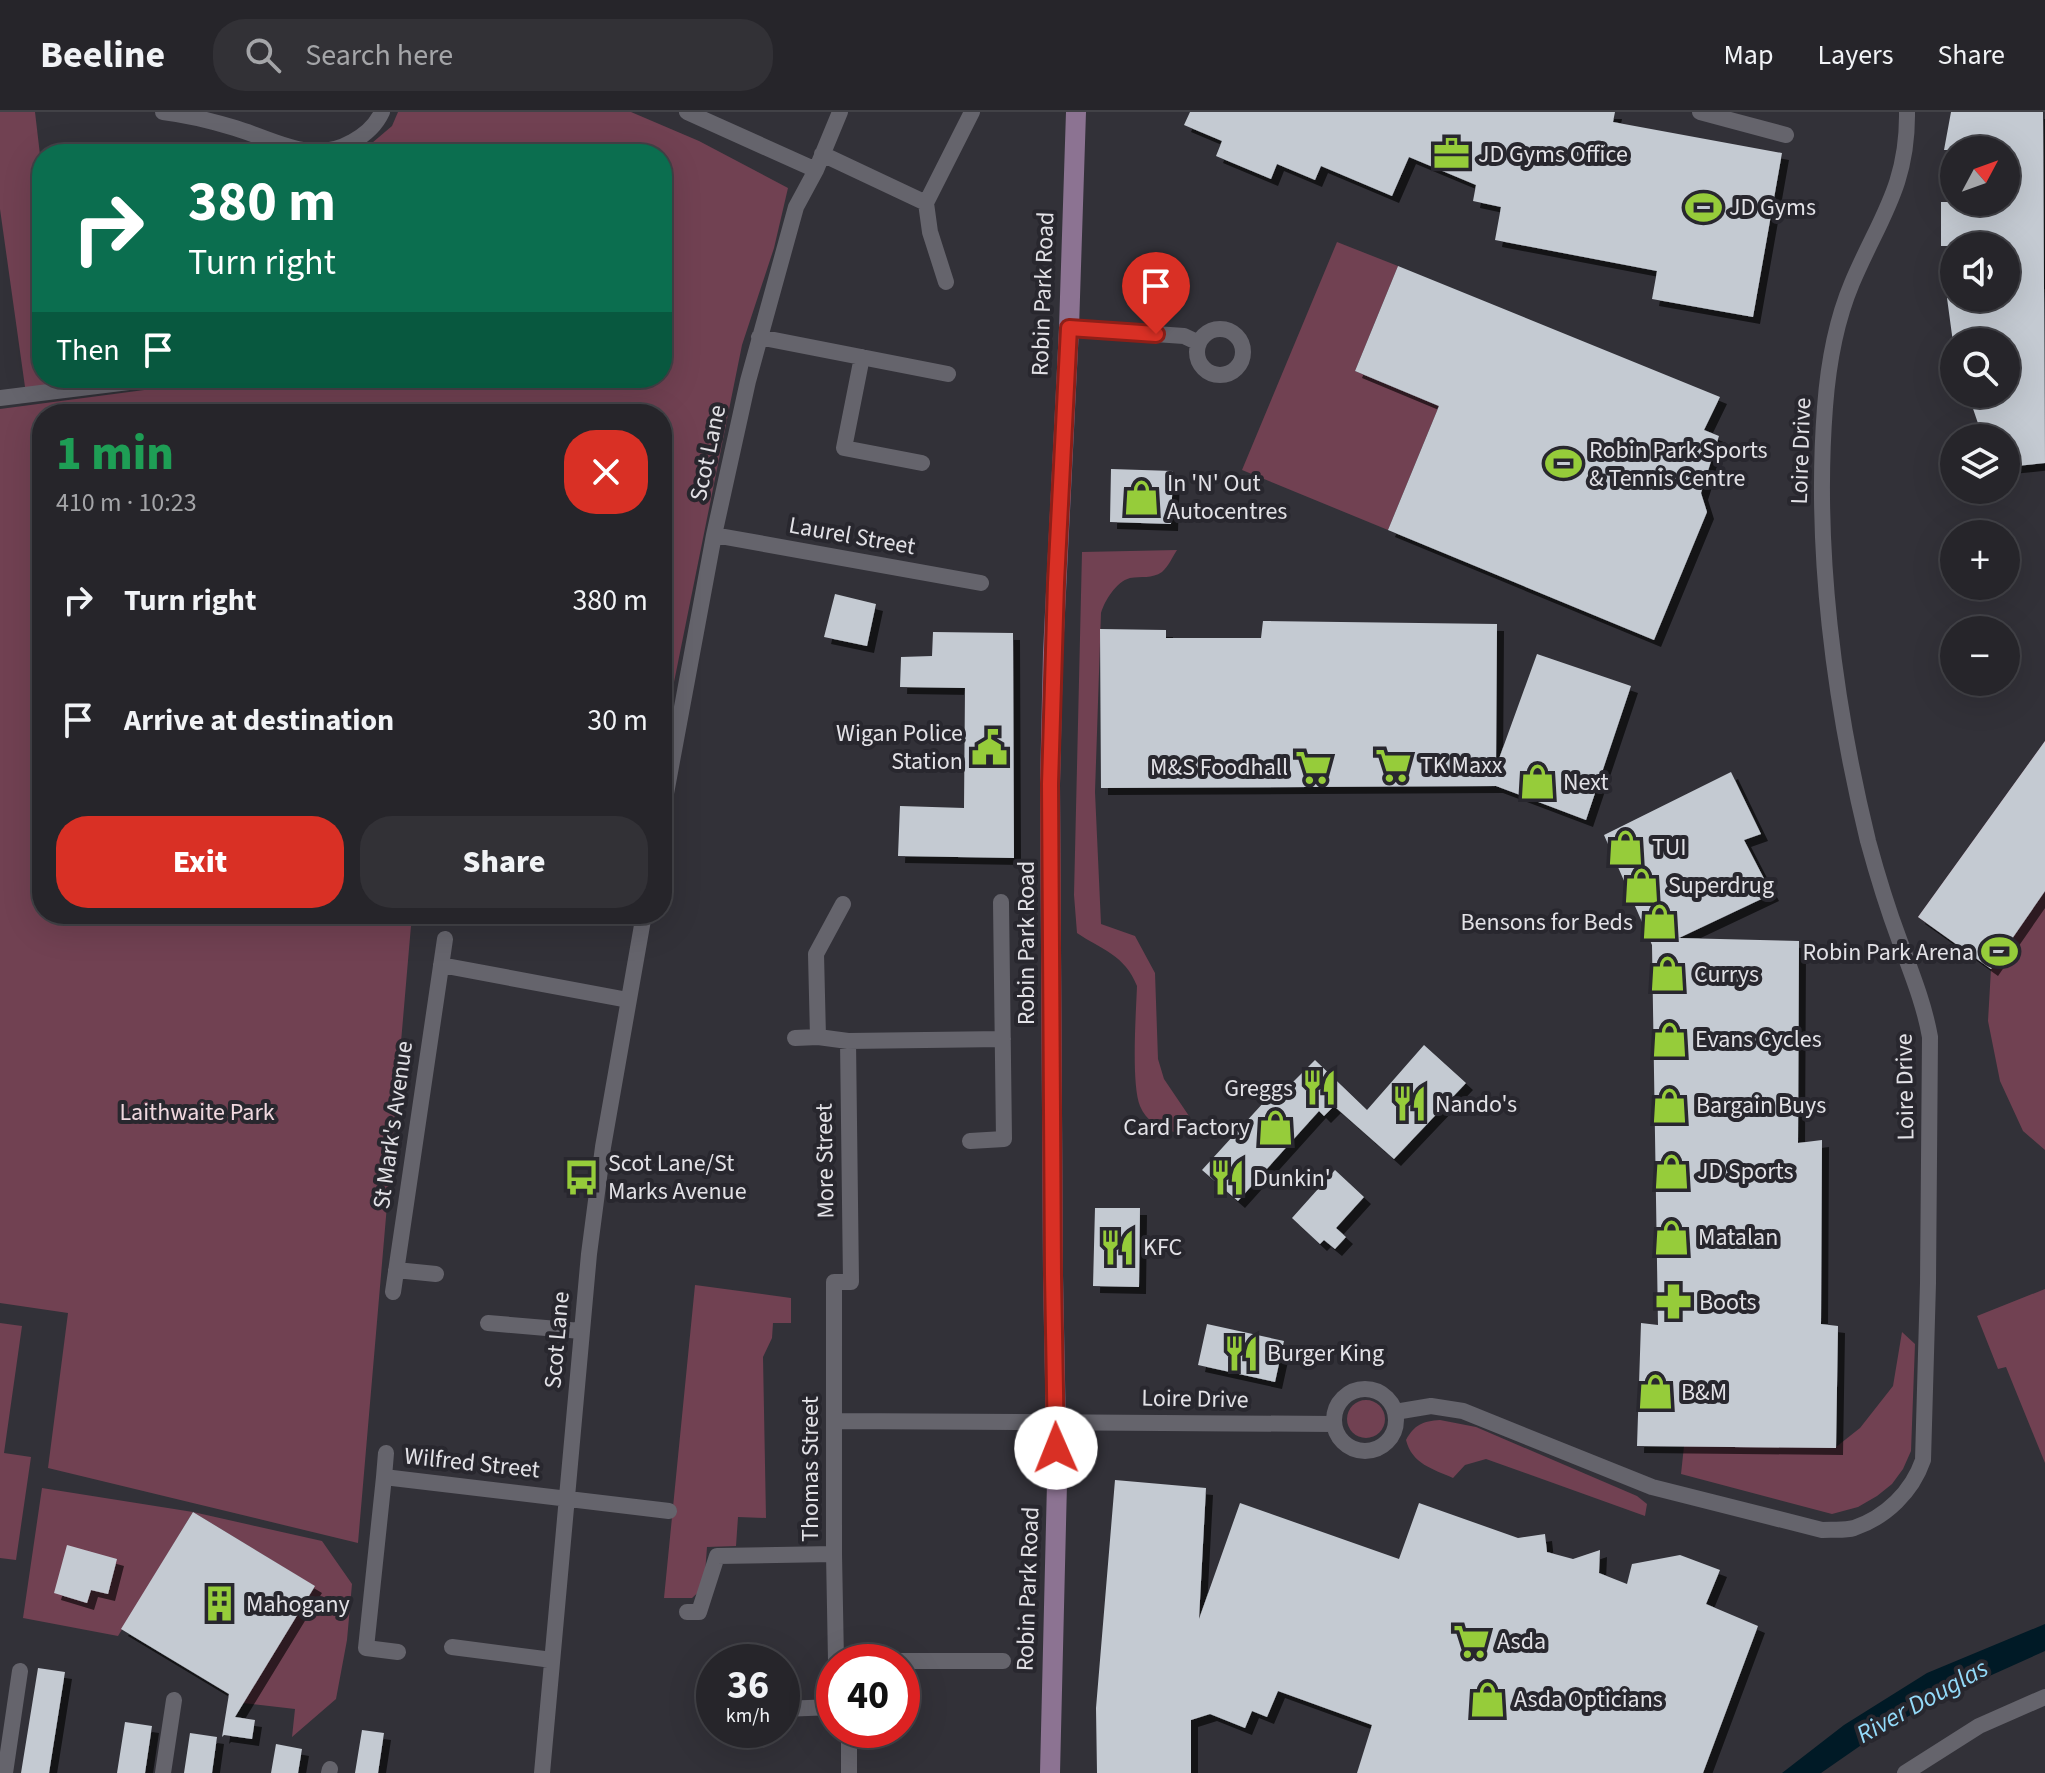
<!DOCTYPE html>
<html lang="en">
<head>
<meta charset="utf-8">
<style>
  body { margin:0; font-family:"Source Sans 3",sans-serif; background:#323136; color:#f1f3f6; height:100vh; display:flex; flex-direction:column; font-size:30px; white-space:nowrap }
  * { box-sizing:border-box; margin:0 }
  p { font-size:26px; color:#a4a5a8 }
  .icon { flex:none; width:44px; height:44px; fill:none; stroke:currentColor; stroke-width:2; stroke-linecap:round; stroke-linejoin:round }
  .map { position:relative; flex:1; overflow:hidden }
  .panel { position:absolute; left:32px; top:292px; width:640px; height:520px; display:flex; flex-direction:column; background:#26252a; border-radius:32px; box-shadow:0 8px 32px #0002,0 0 0 2px #424247 }
  .panel>* { flex:none }
  .guide { position:absolute; left:32px; top:32px; width:640px; height:244px; border-radius:32px; box-shadow:0 8px 32px #0002,0 0 0 2px #424247; background:#0b6e4f; color:#fff; overflow:hidden }
  .needle { width:52px; rotate:49deg }
  .buttons { position:absolute; left:1940px; top:24px; display:grid; gap:16px }
  .buttons a { display:grid; place-items:center; width:80px; height:80px; border-radius:50%; background:#26252a; box-shadow:0 8px 32px #0002,0 0 0 2px #424247; font-size:40px }
  .speed { position:absolute; left:696px; top:1532px; display:flex; gap:16px; font-size:40px; font-weight:700; text-align:center }
  .speed>* { display:grid; place-content:center; width:104px; height:104px; border-radius:50%; background:#26252a; box-shadow:0 8px 32px #0002,0 0 0 2px #424247; line-height:1 }
  .speed small { font-size:20px; font-weight:400 }
  .speed .limit { border:12px solid #d22; background:#fff; color:#111 }
  .pin { position:absolute; display:grid; place-items:center; width:68px; height:68px; color:#fff; margin:-82px -34px; border-radius:50% 50% 50% 0; rotate:-45deg; box-shadow:0 0 8px #0007 }
  .pin .icon { rotate:45deg }
  .me { position:absolute; width:88px; margin:-44px; rotate:359deg; stroke-linejoin:round; filter:drop-shadow(0 0 6px #0008) }
  .turn { display:flex; align-items:center; gap:28px; height:168px; padding:0 24px; font-size:36px }
  .turn .icon { width:104px; height:104px; stroke-width:2.5 }
  .turn b { display:block; font-size:56px; line-height:68px }
  .then { display:flex; align-items:center; height:76px; padding:0 24px; background:#0003; gap:16px; font-size:30px }
  .round { display:grid; place-items:center; flex:none; width:84px; height:84px; border-radius:32px; background:#323136 }
  .summary { display:flex; align-items:center; justify-content:space-between; height:136px; padding:0 24px }
  h1 { font-size:48px; font-weight:800; line-height:60px; color:#1e9e55 }
  .button { display:flex; gap:16px; margin-top:auto; padding:16px 24px }
  .button a { flex:1; height:92px; border-radius:32px; background:#d93025; color:#fff; font-size:32px; font-weight:800; line-height:92px; text-align:center }
  .button a+a { background:#323136; color:#f1f3f6 }
  ul { padding:0; list-style:none }
  li { display:flex; align-items:center; gap:24px; height:120px; padding:0 24px }
  li div { flex:1 }
  li b { display:block; font-size:30px }
  li em { font-style:normal }
  header { display:flex; align-items:center; gap:48px; box-sizing:border-box; height:112px; padding:0 40px; background:#26252a; border-bottom:2px solid #424247 }
  header strong { font-size:38px }
  nav { display:flex; gap:44px; margin-inline-start:auto; font-size:28px }
  .search { width:560px; height:72px; background:#323136; display:flex; align-items:center; gap:20px; box-sizing:border-box; padding:0 28px; border-radius:32px; color:#a4a5a8; font-size:30px }
  .map>svg:first-child { display:block }
  .green { fill:#714152 }
  .water { fill:#001a26 }
  .building { fill:#c4cad2; filter:url(#shadow) }
  .lines { fill:none; stroke-linecap:round; stroke-linejoin:round }
  .street { stroke:#65646c; stroke-width:16 }
  .secondary { stroke:#8c7392; stroke-width:20 }
  .route-casing { stroke:#8d1f18; stroke-width:20 }
  .route { stroke:#d93025; stroke-width:14 }
  .labels { text-anchor:middle; dominant-baseline:central; stroke-width:8; stroke-linejoin:round; paint-order:stroke }
  .poi-label { font-size:24px; fill:#e2e1e6; stroke:#28272e; text-anchor:start }
  .street-label { font-size:24px; fill:#e2e1e6; stroke:#28272e }
  .park-label { font-size:24px; fill:#f0d8df; stroke:#28272e }
  .water-label { font-size:26px; font-style:italic; fill:#93daf9; stroke:#28272e }
</style>
</head>
<body>
<header>
<strong>Beeline</strong>
<div class="search"><svg class="icon" aria-label="search" viewBox="0 0 24 24"><circle cx="10" cy="10" r="6"/><path d="M15 15l6 6"/></svg>Search here</div>
<nav><a>Map</a><a>Layers</a><a>Share</a></nav>
</header>
<div class="map">
<svg width="2045" height="1661" viewBox="0 0 2045 1661">
  <defs>
    <filter id="shadow"><feDropShadow dx="7" dy="7" stdDeviation="0" flood-color="#0009"/></filter>
  </defs>
  <rect width="100%" height="100%" fill="#323138"/>
  <path class="green" d="M0 0H35L42 60V266H67L68 277 26 282 0 97Z
    M398 0H631L699 29 788 76 774 136 742 233 671 585 662 582V302H42V802H412L358 1431 48 1356 68 1201 0 1191V297L167 275 182 266H662V42H359L392 14Z
    M1337 130 1398 154 1355 259 1439 294 1388 418 1242 358Z
    M1177 438C1173 444 1168 455 1162 460 1152 467 1141 464 1130 466 1116 470 1105 488 1101 501L1095 680 1101 812 1135 824 1155 861 1158 947 1164 967 1189 1004 1188 1012 1174 1020C1159 1016 1146 1009 1140 994 1131 972 1136 901 1137 874 1125 843 1102 838 1077 821L1074 783 1082 440Z
    M2045 629V1038L2023 1019 2000 969 1988 909 1991 857 1918 805Z
    M695 1173 791 1186V1211H773L772 1226 763 1245 766 1406 738 1405 736 1434 707 1435 704 1475 692 1486H664Z
    M2045 1177V1351L2006 1255 1998 1257 1977 1204Z
    M0 1211 22 1214 4 1341 31 1345 16 1448 0 1446Z
    M1902 1220 1915 1232 1911 1339 1903 1357 1892 1372 1877 1384 1858 1395 1832 1402 1681 1362 1684 1334 1836 1335 1860 1316 1893 1274Z
    M1347 1307a19 19 0 1 1 38 0a19 19 0 1 1-38 0Z
    M1440 1308 1476 1315 1637 1384 1647 1392 1645 1404 1486 1347 1465 1353 1453 1366C1433 1357 1412 1352 1406 1328 1414 1313 1423 1309 1440 1308Z
    M42 1376 193 1400 322 1429 352 1472 347 1528 336 1587 292 1625 295 1597 243 1591 314 1474 193 1400 118 1524 23 1506Z"/>
  <path class="water" d="M2045 1512V1539L1936 1588 1870 1627 1821 1661H1782L1844 1613 1927 1561Z"/>
  <path class="building" d="M1190 0H1615L1613 10 1782 41 1753 205 1652 187 1657 159 1495 128 1501 95 1473 89 1476 73 1409 45 1392 84 1321 54 1315 68 1277 52 1271 67 1216 44 1222 29 1184 13Z
    M1951 0H2043L2045 351 2006 355V326H1983L1968 282H2006V230H1953L1952 223 1947 186H2006V134H1941V90H2006V38H1944Z
    M1398 154 1720 285 1704 318 1719 324 1701 381 1707 400 1654 528 1388 418 1439 294 1355 259Z
    M1111 357 1173 359 1171 412 1110 410Z
    M835 482 876 492 867 534 824 525Z
    M1263 509 1497 512 1496 655 1537 542 1631 574 1586 708 1496 674 1101 676 1100 517 1166 518V526H1261Z
    M933 520 1013 521 1014 746 898 744 900 694 964 696 965 576 900 575 901 545 932 544Z
    M2045 629V779L1991 857 1918 805Z
    M1731 660 1761 722 1744 728 1772 782 1679 826 1799 829 1798 1031 1822 1028 1821 1212 1838 1214 1836 1336 1637 1334 1641 1211 1658 1213 1652 833 1604 723Z
    M1424 933 1466 971 1394 1047 1334 994 1324 1004 1319 999 1238 1089 1202 1058 1275 978 1280 983 1315 948 1367 998Z
    M1335 1058 1364 1085 1336 1116 1346 1125 1335 1137 1324 1128 1320 1132 1292 1106Z
    M1095 1096H1140L1139 1175 1093 1174Z
    M1207 1212 1284 1229 1275 1270 1198 1253Z
    M1115 1368 1206 1376 1199 1507 1240 1391 1399 1447 1419 1391 1518 1426 1545 1422 1547 1440 1573 1447 1600 1438 1599 1461 1627 1472 1632 1452 1680 1443 1720 1458 1706 1492 1758 1514 1703 1661H1357L1372 1613 1278 1579 1267 1605 1252 1599 1245 1616 1210 1602 1191 1608V1661H1097L1096 1596Z
    M193 1400 315 1474 235 1605 255 1608 252 1627 224 1623 222 1625 229 1582 121 1517Z
    M67 1433 117 1447 108 1482 91 1478 87 1491 54 1481Z
    M38 1556 65 1560 49 1661H21Z
    M125 1610 152 1614 145 1661H117Z
    M362 1618 384 1621 378 1661H355Z
    M190 1621 217 1625 212 1661H184Z
    M276 1632 302 1637 298 1661H271Z"/>
  <g class="lines">
    <path class="street" d="M163 0C188 3 212 9 235 16 275 28 312 53 352 30 365 23 376 13 382 0
      M687 0 816 58
      M1700 0 1786 23
      M822 42 926 91 972 0
      M926 91 930 120 946 170
      M1069 216 1184 224 1199 231
      M1197 240a23 23 0 1 1 46 0a23 23 0 1 1-46 0Z
      M759 225 948 262
      M862 245 844 336 922 351
      M0 286 161 266
      M714 423 981 471
      M662 703 714 423 748 269 796 95 816 58 840 0
      M441 853 628 888
      M818 925 816 842 843 792
      M795 926 818 925 848 929 1003 927
      M970 1029 1004 1027 1001 790
      M396 1158 436 1162
      M393 1180 445 827
      M488 1211 581 1219
      M1334 1308a31 31 0 1 1 62 0a31 31 0 1 1-62 0Z
      M1395 1300 1431 1294 1463 1299 1652 1375 1822 1418C1832 1417 1844 1419 1854 1416 1886 1405 1912 1380 1923 1348L1928 1171 1930 925C1924 891 1911 860 1899 827 1887 795 1877 762 1868 729 1834 590 1814 437 1825 295 1828 255 1836 209 1852 171 1879 107 1908 74 1907 0
      M835 1309 1334 1312
      M384 1365 386 1341
      M687 1500H699L717 1444 834 1442
      M452 1535 552 1548
      M398 1540 366 1536 384 1365 669 1399
      M847 1549H1003
      M847 1550 836 1549 834 1442V1170H851L848 929
      M782 1597 834 1595
      M5 1661 20 1559
      M163 1661 174 1588
      M329 1661 330 1657
      M542 1661 589 1142 603 1035 644 802
      M849 1661V1618
      M1905 1661 1979 1614 2045 1585"/>
    <path class="secondary" d="M1050 1661 1057 1371 1053 1163 1050 672 1053 541 1069 216 1076 0"/>
  </g>
  <g class="lines">
    <defs>
      <path id="route" d="M1056 1336 1053 1163 1050 672 1056 471 1069 216 1156 222"/>
    </defs>
    <use href="#route" class="route-casing"/>
    <use href="#route" class="route"/>
  </g>
  <defs>
    <symbol id="office-bare" viewBox="-9 -9 18 18"><path d="M-6-3h4V-5.5h4V-3h4V5H-6ZM-1-4.5V-3h2v-1.5ZM-6 0V1H6V0Z" fill="#96cc3a" stroke="#28272e" stroke-width="2.5" paint-order="stroke"/></symbol>
    <symbol id="stadium-bare" viewBox="-9 -9 18 18"><path d="M0-5a6.5 5 0 1 0 0 10a6.5 5 0 1 0 0-10ZM-3.5-1.8h7v3.6h-7Z" fill="#96cc3a" stroke="#28272e" stroke-width="2.5" paint-order="stroke"/></symbol>
    <symbol id="shop-bare" viewBox="-9 -9 18 18"><path d="M-5-2.5h2.3a2.7 3.5 0 0 1 5.4 0H5L5.5 6h-11ZM-1.5-2.5h3a1.5 2.3 0 0 0-3 0Z" fill="#96cc3a" stroke="#28272e" stroke-width="2.5" paint-order="stroke"/></symbol>
    <symbol id="civic-bare" viewBox="-9 -9 18 18"><path d="M-.6-6.5H3V-4.5H.6V-3L4-1V1h2V6H-6V1h2V-1L-.6-3ZM-1.2 2.5V6h2.4V2.5Z" fill="#96cc3a" stroke="#28272e" stroke-width="2.5" paint-order="stroke"/></symbol>
    <symbol id="supermarket-bare" viewBox="-9 -9 18 18"><path d="M-6-5.5h2.5l.6 2H6L4.5 2H-2.5L-4.4-4H-6ZM-1.5 3.2a1.3 1.3 0 1 0 .1 0ZM3 3.2a1.3 1.3 0 1 0 .1 0Z" fill="#96cc3a" stroke="#28272e" stroke-width="2.5" paint-order="stroke"/></symbol>
    <symbol id="restaurant-bare" viewBox="-9 -9 18 18"><path d="M-5-6h1v4h1v-4h1v4h1v-4h1v5L-1.5 .5V6h-2V.5L-5-1ZM5-6V6H3V1.5H1.5Q1.5-4 5-6Z" fill="#96cc3a" stroke="#28272e" stroke-width="2.5" paint-order="stroke"/></symbol>
    <symbol id="bus-bare" viewBox="-9 -9 18 18"><path d="M-5-6H5V4H4V6H2V4H-2V6H-4V4H-5ZM-3.5-4V0h7V-4ZM-3.5 1.2v1.5H-2V1.2ZM2 1.2v1.5H3.5V1.2Z" fill="#96cc3a" stroke="#28272e" stroke-width="2.5" paint-order="stroke"/></symbol>
    <symbol id="pharmacy-bare" viewBox="-9 -9 18 18"><path d="M-2-6h4v4h4v4h-4v4h-4v-4h-4v-4h4Z" fill="#96cc3a" stroke="#28272e" stroke-width="2.5" paint-order="stroke"/></symbol>
    <symbol id="building-bare" viewBox="-9 -9 18 18"><path d="M-4-6H4V6H1V3H-1V6H-4ZM-2.5-4.3h1.7v1.8h-1.7ZM.8-4.3h1.7v1.8H.8ZM-2.5-1h1.7V.8h-1.7ZM.8-1h1.7V.8H.8Z" fill="#96cc3a" stroke="#28272e" stroke-width="2.5" paint-order="stroke"/></symbol>
  </defs>
  <g fill-rule="evenodd">
    <use href="#office-bare" x="1426" y="16" width="51" height="51"/>
    <use href="#stadium-bare" x="1678" y="70" width="51" height="51"/>
    <use href="#stadium-bare" x="1538" y="326" width="51" height="51"/>
    <use href="#shop-bare" x="1116" y="360" width="51" height="51"/>
    <use href="#civic-bare" x="964" y="610" width="51" height="51"/>
    <use href="#supermarket-bare" x="1368" y="628" width="51" height="51"/>
    <use href="#supermarket-bare" x="1288" y="630" width="51" height="51"/>
    <use href="#shop-bare" x="1512" y="644" width="51" height="51"/>
    <use href="#shop-bare" x="1600" y="710" width="51" height="51"/>
    <use href="#shop-bare" x="1616" y="748" width="51" height="51"/>
    <use href="#shop-bare" x="1634" y="784" width="51" height="51"/>
    <use href="#stadium-bare" x="1974" y="814" width="51" height="51"/>
    <use href="#shop-bare" x="1642" y="836" width="51" height="51"/>
    <use href="#shop-bare" x="1644" y="902" width="51" height="51"/>
    <use href="#restaurant-bare" x="1294" y="950" width="51" height="51"/>
    <use href="#restaurant-bare" x="1384" y="966" width="51" height="51"/>
    <use href="#shop-bare" x="1644" y="968" width="51" height="51"/>
    <use href="#shop-bare" x="1250" y="990" width="51" height="51"/>
    <use href="#shop-bare" x="1646" y="1034" width="51" height="51"/>
    <use href="#bus-bare" x="556" y="1040" width="51" height="51"/>
    <use href="#restaurant-bare" x="1202" y="1040" width="51" height="51"/>
    <use href="#shop-bare" x="1646" y="1100" width="51" height="51"/>
    <use href="#restaurant-bare" x="1092" y="1110" width="51" height="51"/>
    <use href="#pharmacy-bare" x="1648" y="1164" width="51" height="51"/>
    <use href="#restaurant-bare" x="1216" y="1216" width="51" height="51"/>
    <use href="#shop-bare" x="1630" y="1254" width="51" height="51"/>
    <use href="#building-bare" x="194" y="1466" width="51" height="51"/>
    <use href="#supermarket-bare" x="1446" y="1504" width="51" height="51"/>
    <use href="#shop-bare" x="1462" y="1562" width="51" height="51"/>
  </g>
  <g class="labels">
    <g class="poi-label">
      <text x="1478" y="42">JD Gyms Office</text>
      <text x="1729" y="95">JD Gyms</text>
      <text x="1589" y="338">Robin Park Sports<tspan x="1589" dy="28">&amp; Tennis Centre</tspan></text>
      <text x="1167" y="371">In 'N' Out<tspan x="1167" dy="28">Autocentres</tspan></text>
      <text x="963" y="621" text-anchor="end">Wigan Police<tspan x="963" dy="28">Station</tspan></text>
      <text x="1420" y="653">TK Maxx</text>
      <text x="1288" y="655" text-anchor="end">M&amp;S Foodhall</text>
      <text x="1563" y="670">Next</text>
      <text x="1652" y="735">TUI</text>
      <text x="1668" y="773">Superdrug</text>
      <text x="1633" y="810" text-anchor="end">Bensons for Beds</text>
      <text x="1974" y="840" text-anchor="end">Robin Park Arena</text>
      <text x="1694" y="862">Currys</text>
      <text x="1695" y="927">Evans Cycles</text>
      <text x="1293" y="976" text-anchor="end">Greggs</text>
      <text x="1435" y="992">Nando's</text>
      <text x="1696" y="993">Bargain Buys</text>
      <text x="1250" y="1015" text-anchor="end">Card Factory</text>
      <text x="608" y="1051">Scot Lane/St<tspan x="608" dy="28">Marks Avenue</tspan></text>
      <text x="1697" y="1059">JD Sports</text>
      <text x="1253" y="1066">Dunkin'</text>
      <text x="1698" y="1125">Matalan</text>
      <text x="1143" y="1135">KFC</text>
      <text x="1699" y="1190">Boots</text>
      <text x="1267" y="1241">Burger King</text>
      <text x="1681" y="1280">B&amp;M</text>
      <text x="246" y="1492">Mahogany</text>
      <text x="1497" y="1529">Asda</text>
      <text x="1514" y="1587">Asda Opticians</text>
    </g>
    <g class="street-label">
      <text transform="translate(1043 182) rotate(-88)">Robin Park Road</text>
      <text transform="translate(1801 339) rotate(-88)">Loire Drive</text>
      <text transform="translate(708 341) rotate(-78)">Scot Lane</text>
      <text transform="translate(852 424) rotate(10)">Laurel Street</text>
      <text transform="translate(1026 831) rotate(-90)">Robin Park Road</text>
      <text transform="translate(1905 975) rotate(-91)">Loire Drive</text>
      <text transform="translate(393 1013) rotate(-82)">St Mark's Avenue</text>
      <text transform="translate(825 1049) rotate(-91)">More Street</text>
      <text transform="translate(557 1228) rotate(-85)">Scot Lane</text>
      <text transform="translate(1195 1287) rotate(1)">Loire Drive</text>
      <text transform="translate(472 1351) rotate(6)">Wilfred Street</text>
      <text transform="translate(810 1357) rotate(-90)">Thomas Street</text>
      <text transform="translate(1028 1477) rotate(-88)">Robin Park Road</text>
    </g>
    <g class="park-label">
      <text x="197" y="1000">Laithwaite Park</text>
    </g>
    <g class="water-label">
      <text transform="translate(1922 1589) rotate(-29)">River Douglas</text>
    </g>
  </g>
</svg>
<div class="buttons">
<a><svg class="needle" viewBox="-14 -14 28 28"><path d="M0-13l5 13h-10z" fill="#e53935"/><path d="M0 13l5-13h-10z" fill="#a4a5a8"/></svg></a>
<a><svg class="icon" aria-label="sound" viewBox="0 0 24 24"><path d="M4 9h4l5-4v14l-5-4H4zM17 9q2 3 0 6"/></svg></a>
<a><svg class="icon" aria-label="search" viewBox="0 0 24 24"><circle cx="10" cy="10" r="6"/><path d="M15 15l6 6"/></svg></a>
<a><svg class="icon" aria-label="layers" viewBox="0 0 24 24"><path d="M12 4l9 5-9 5-9-5zM3 14l9 5 9-5"/></svg></a>
<a>+</a>
<a>−</a>
</div>
<div class="speed"><div>36<small>km/h</small></div><div class="limit">40</div></div>
<div class="pin" style="left:1156px;top:222px;background:#d93025"><svg class="icon" aria-label="arrive" viewBox="0 0 24 24"><path d="M6 21V4h12l-3 4 3 4H6"/></svg></div>
<svg class="me" style="left:1056px;top:1336px" viewBox="-20 -20 40 40"><circle r="19" fill="#fff"/><path d="M0-13L10 11 0 6-10 11z" fill="#d93025"/></svg>
<div class="guide">
<div class="turn"><svg class="icon" aria-label="right" viewBox="0 0 24 24"><path d="M7 20v-9h11M14 6l5 5-5 5"/></svg><div><b>380 m</b>Turn right</div></div>
<div class="then">Then<svg class="icon" aria-label="arrive" viewBox="0 0 24 24"><path d="M6 21V4h12l-3 4 3 4H6"/></svg></div>
</div>
<section class="panel">
<div class="summary"><div><h1>1 min</h1><p>410 m · 10:23</p></div><a class="round" style="background:#d93025;color:#fff"><svg class="icon" aria-label="close" viewBox="0 0 24 24"><path d="M6 6l12 12M18 6L6 18"/></svg></a></div>
<ul>
<li><svg class="icon" aria-label="right" viewBox="0 0 24 24"><path d="M7 20v-9h11M14 6l5 5-5 5"/></svg><div><b>Turn right</b></div><em>380 m</em></li>
<li><svg class="icon" aria-label="arrive" viewBox="0 0 24 24"><path d="M6 21V4h12l-3 4 3 4H6"/></svg><div><b>Arrive at destination</b></div><em>30 m</em></li>
</ul>
<div class="button"><a>Exit</a><a>Share</a></div>
</section>
</div>
</body>
</html>
